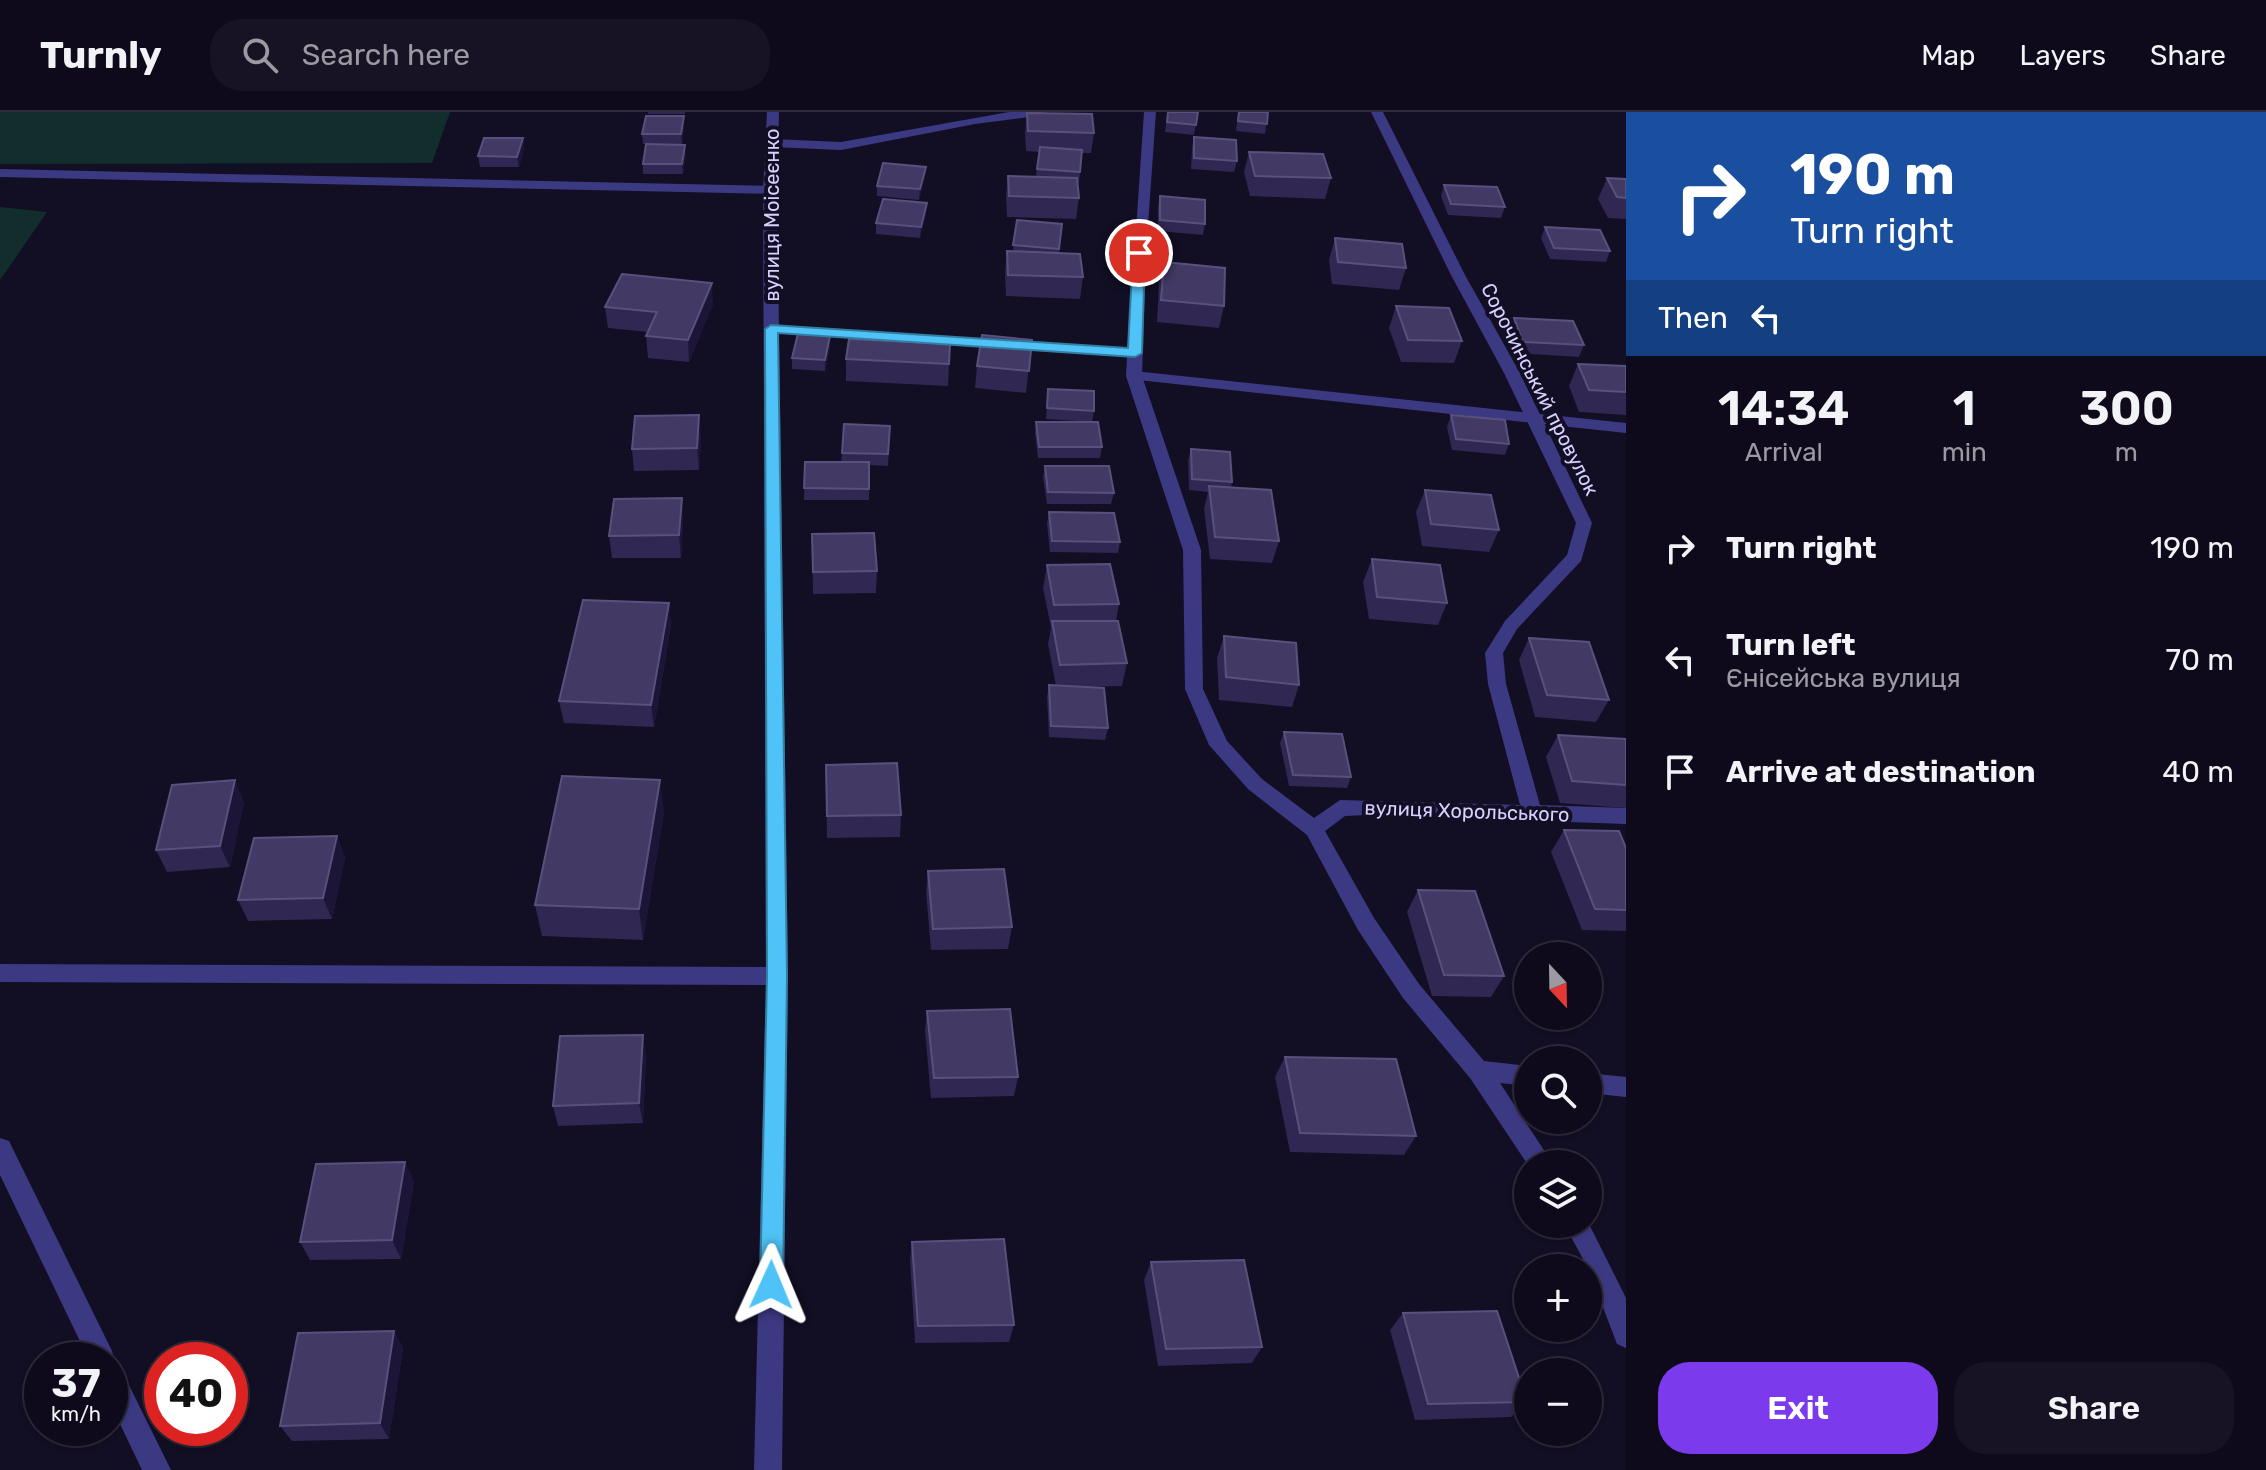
<!DOCTYPE html>
<html lang="en">
<head>
<meta charset="utf-8">
<style>
  body { margin:0; font-family:Rubik,sans-serif; background:#171324; color:#f1f3f6; height:100vh; display:flex; flex-direction:column; font-size:30px; white-space:nowrap }
  * { box-sizing:border-box; margin:0 }
  p { font-size:26px; color:#9b9aa3 }
  .icon { flex:none; width:44px; height:44px; fill:none; stroke:currentColor; stroke-width:2; stroke-linecap:round; stroke-linejoin:round }
  .map { position:relative; flex:1; overflow:hidden }
  .sheet { display:flex; flex-direction:column; background:#0e0a1b; width:640px }
  .sheet>* { flex:none }
  .banner { background:#1a4fa0; color:#fff; overflow:hidden }
  .needle { width:52px; rotate:158deg }
  .tools { position:absolute; left:1514px; top:830px; display:grid; gap:16px }
  .tools a { display:grid; place-items:center; width:88px; height:88px; border-radius:50%; background:#0e0a1b; box-shadow:0 2px 6px #0004,0 0 0 2px #2e2b3a; font-size:40px }
  .speed { position:absolute; left:24px; top:1230px; display:flex; gap:16px; font-size:40px; font-weight:700; text-align:center }
  .speed>* { display:grid; place-content:center; width:104px; height:104px; border-radius:50%; background:#0e0a1b; box-shadow:0 2px 6px #0004,0 0 0 2px #2e2b3a; line-height:1 }
  .speed small { font-size:20px; font-weight:400 }
  .speed .limit { border:12px solid #d22; background:#fff; color:#111 }
  .pin { position:absolute; display:grid; place-items:center; width:68px; height:68px; color:#fff; margin:-34px; border:4px solid #fff; border-radius:50%; box-shadow:0 2px 8px #0007 }
  .me { position:absolute; width:88px; margin:-44px; rotate:1deg; stroke-linejoin:round; filter:drop-shadow(0 0 6px #0008) }
  .turn { display:flex; align-items:center; gap:28px; height:168px; padding:0 32px; font-size:36px }
  .turn .icon { width:104px; height:104px; stroke-width:2.5 }
  .turn b { display:block; font-size:56px; line-height:68px }
  .then { display:flex; align-items:center; height:76px; padding:0 32px; background:#0003; gap:16px; font-size:30px }
  .eta { display:flex; justify-content:space-evenly; align-items:center; height:136px; text-align:center }
  .eta b { font-size:48px; font-weight:600; line-height:56px }
  .action { display:flex; gap:16px; margin-top:auto; padding:16px 32px }
  .action a { flex:1; height:92px; border-radius:32px; background:#7c3aed; color:#fff; font-size:32px; font-weight:600; line-height:92px; text-align:center }
  .action a+a { background:#171324; color:#f1f3f6 }
  ul { padding:0; list-style:none }
  li { display:flex; align-items:center; gap:24px; height:112px; padding:0 32px }
  li div { flex:1 }
  li b { display:block; font-size:30px }
  li em { font-style:normal }
  header { display:flex; align-items:center; gap:48px; box-sizing:border-box; height:112px; padding:0 40px; background:#0e0a1b; border-bottom:2px solid #2e2b3a }
  header strong { font-size:38px }
  nav { display:flex; gap:44px; margin-inline-start:auto; font-size:28px }
  .search { width:560px; height:72px; background:#171324; display:flex; align-items:center; gap:20px; box-sizing:border-box; padding:0 28px; border-radius:32px; color:#9b9aa3; font-size:30px }
  main { display:flex; flex:1; min-height:0 }
  .map>svg:first-child { display:block }
  .green { fill:#112e2d }
  .lines { fill:none; stroke-linecap:round; stroke-linejoin:round }
  .service { fill:#3c3983; fill-rule:evenodd }
  .minor { fill:#3c3983; fill-rule:evenodd }
  .tertiary { fill:#3c3983; fill-rule:evenodd }
  .wall { fill:#302752 }
  .shaded-wall { fill:#1c1538 }
  .building { fill:#423965; stroke:#59517d; stroke-width:2 }
  .route { fill:#4fc3f7; stroke:#337fa1; stroke-width:2 }
  .labels { text-anchor:middle; dominant-baseline:central; stroke-width:8; stroke-linejoin:round; paint-order:stroke }
  .street-label { font-size:20px; fill:#d7d1ff; stroke:#120e24 }
</style>
</head>
<body>
<header>
<strong>Turnly</strong>
<div class="search"><svg class="icon" aria-label="search" viewBox="0 0 24 24"><circle cx="10" cy="10" r="6"/><path d="M15 15l6 6"/></svg>Search here</div>
<nav><a>Map</a><a>Layers</a><a>Share</a></nav>
</header>
<main>
<div class="map">
<svg width="1626" height="1358" viewBox="0 0 1626 1358">
  <rect width="100%" height="100%" fill="#120e24"/>
  <path class="green" d="M0 0H450L432 51 0 52Z
    M0 95 47 100 0 168Z"/>
  <g class="lines">
    <path class="service" d="M1009 0H1043L1037 4 975 12 841 38 772 35 766 31 772 27 841 30Z
      M1134 259 1626 311V321L1129 267 1126 264Z
      M0 1026 9 1029 112 1239 115 1251 119 1253 171 1358H142L110 1291V1248H89L0 1063Z"/>
    <path class="minor" d="M1144 0H1156L1146 141 1142 264 1201 438 1203 577 1227 629 1262 667 1314 706 1340 688 1520 693 1488 572 1485 541 1505 509 1567 443 1576 411 1504 261 1451 163 1371 0H1383L1465 163 1520 261 1592 411 1581 449 1517 517 1503 541 1506 572 1540 693 1626 696V712L1367 703 1345 704 1325 719 1374 806 1419 872 1484 949 1528 954V974L1500 971 1553 1052 1528 1053 1470 966 1403 886 1358 818 1307 723 1248 677 1209 633 1185 577 1183 438 1126 264 1127 245 771 221 764 217 771 213 1128 236Z
      M0 57 770 74 777 78 770 82 0 65Z
      M1588 961 1626 965V985L1588 981Z
      M1588 1110 1626 1186V1236L1617 1232 1588 1156 1564 1112H1588Z"/>
    <path class="tertiary" d="M767 0H779L777 78 788 864 782 1358H754L766 873 0 870V852L766 855 763 78Z"/>
  </g>
  <path class="wall" d="M648 0H685V2H648Z
    M1168 0H1198L1194 23 1165 20Z
    M1238 0H1268L1265 22 1236 19Z
    M1027 1 1094 21 1091 41H1082L1079 71 1077 70 1079 86 1076 107 1007 105 1006 84 1008 64H1036L1039 40 1026 39 1025 21Z
    M684 14 682 32H643L642 22Z
    M1194 25 1237 49 1234 60 1191 57 1192 36Z
    M523 26 524 36 519 55H480L478 44Z
    M1249 40 1331 66 1325 87 1250 84 1244 60Z
    M686 43 683 62H643V52Z
    M926 55 925 65 919 88 877 84V74Z
    M1607 66 1626 67V107L1608 106 1598 87Z
    M1444 73 1505 95 1501 106 1448 103 1441 84Z
    M1160 84 1205 112 1203 123 1158 119V95Z
    M926 102 920 126 876 122V111Z
    M1017 108 1062 112 1059 141 1083 165 1080 187 1006 184 1005 161 1007 139H1013Z
    M1545 115 1610 139 1606 150 1550 147 1541 126Z
    M1335 126 1406 156 1399 178 1332 172 1329 148Z
    M1164 150 1224 194 1219 216 1157 210 1159 172Z
    M713 192 689 250 648 246 646 224 648 220 608 216 605 195Z
    M1396 194 1462 229 1454 251 1401 250 1389 216Z
    M1514 206 1584 233 1579 245 1518 241 1509 217Z
    M830 224V235L825 259 792 257V246Z
    M1032 228 1026 281 975 276 977 254Z
    M846 247 949 252 948 274 846 269Z
    M1578 252 1626 254V303L1579 300 1569 274Z
    M1048 277 1094 299 1092 310 1046 307Z
    M1451 303 1509 332 1505 343 1452 338 1447 315Z
    M1036 310 1102 335 1100 346H1038L1035 321Z
    M890 314 888 354 869 353V388H804L805 350H841L842 341Z
    M701 325 699 358 634 359 632 337Z
    M1191 337 1232 370 1231 376 1279 429 1272 451 1210 447 1204 397 1208 380 1189 378 1188 348Z
    M1045 354 1114 381 1111 392H1047L1043 365Z
    M1425 378 1499 418 1489 440 1422 434 1416 400Z
    M1049 400 1120 430 1118 441 1050 440 1047 412Z
    M683 408 681 446H612L609 424Z
    M812 422 877 459 876 481 813 482Z
    M1372 447 1447 491 1438 513 1369 507 1363 470Z
    M1047 453 1119 492 1116 509 1127 551 1122 574 1078 575 1108 616 1105 628 1049 625 1047 585 1049 573 1056 574 1048 532 1051 516 1043 476Z
    M669 491 671 513 654 615 564 611 559 589Z
    M1224 524 1299 573 1292 595 1219 588 1217 546Z
    M1529 526 1609 588 1596 610 1535 605 1519 548Z
    M1284 620 1351 665 1347 676 1289 674 1280 631Z
    M1558 623 1626 627V696L1560 691 1546 645Z
    M826 653 901 703 900 725 827 726Z
    M244 690 230 755 167 760 156 738Z
    M664 700 643 828 542 824 535 793Z
    M1564 718 1626 736V819L1582 818 1551 740Z
    M337 724 345 746 332 807 248 809 238 788Z
    M928 759 1012 815 1008 837 931 838 926 780Z
    M1418 778 1504 864 1491 885 1432 884 1407 800Z
    M927 899 1018 965 1014 984 931 986 925 919Z
    M646 943 643 1011 558 1014 553 994Z
    M1285 945 1416 1024 1404 1043 1290 1040 1275 965Z
    M414 1069 401 1147 310 1148 300 1130Z
    M912 1130 1014 1213 1009 1230 915 1231 910 1148Z
    M1151 1150 1262 1235 1252 1251 1158 1254 1144 1168Z
    M1403 1201 1527 1290 1511 1305 1415 1308 1390 1218Z
    M394 1219 403 1236 389 1327 292 1329 280 1314Z"/>
  <path class="shaded-wall" d="M684 4V14L682 32 681 22Z
    M523 26 524 36 519 55 517 45Z
    M685 33 686 43 683 62 682 52Z
    M926 55 925 65 919 88 920 77Z
    M927 91 926 102 920 126 921 115Z
    M712 171 713 192 689 250 688 228Z
    M830 224V235L825 259V248Z
    M699 303 701 325 699 358 697 336Z
    M682 386 683 408 681 446 679 423Z
    M669 491 671 513 654 615 651 593Z
    M235 668 244 690 230 755 220 734Z
    M660 668 664 700 643 828 639 797Z
    M337 724 345 746 332 807 323 786Z
    M643 923 646 943 643 1011 639 991Z
    M405 1050 414 1069 401 1147 392 1128Z
    M394 1219 403 1236 389 1327 380 1311Z"/>
  <path class="building" d="M1168 0H1198L1196 13 1167 10Z
    M1239 0H1268L1267 12 1238 9Z
    M1027 1 1092 2 1094 21 1028 19Z
    M646 4H684L681 22H642Z
    M1194 25 1236 28 1237 49 1194 46Z
    M484 26H523L517 45 478 44Z
    M646 32 685 33 682 52H643Z
    M1040 35 1082 38 1080 60 1037 57Z
    M1249 40 1323 42 1331 66 1255 64Z
    M883 51 926 55 920 77 877 74Z
    M1008 64 1077 66 1079 86 1009 84Z
    M1607 66 1626 67V86L1617 85Z
    M1444 73 1497 75 1505 95 1451 92Z
    M1160 84 1205 88V112L1160 108Z
    M883 87 927 91 921 115 876 111Z
    M1017 108 1062 112 1059 137 1013 133Z
    M1545 115 1600 118 1610 139 1554 136Z
    M1335 126 1402 132 1406 156 1338 150Z
    M1007 139 1080 142 1083 165 1008 163Z
    M1164 150 1225 156 1224 194 1161 188Z
    M622 162 712 171 688 228 646 224 657 200 605 195Z
    M1396 194 1449 196 1462 229 1408 228Z
    M1514 206 1573 209 1584 233 1523 230Z
    M798 221 830 224 825 248 792 246Z
    M982 223 1032 228 1029 259 977 254Z
    M849 227 950 232 949 252 846 247Z
    M1578 252 1626 254V280L1589 278Z
    M1048 277 1094 279V299L1047 296Z
    M699 303 697 336 632 337 635 304Z
    M1451 303 1505 308 1509 332 1456 327Z
    M1036 310H1098L1102 335H1039Z
    M844 312 890 314 888 342 842 341Z
    M1191 337 1230 340 1232 370 1192 367Z
    M805 350H869V377L804 376Z
    M1045 354H1109L1114 381 1048 380Z
    M1209 374 1271 378 1279 429 1215 425Z
    M1425 378 1491 383 1499 418 1431 412Z
    M682 386 679 423 609 424 614 387Z
    M1049 400 1114 401 1120 430 1052 429Z
    M874 421 877 459 813 460 812 422Z
    M1372 447 1440 453 1447 491 1377 485Z
    M1110 452 1119 492 1054 493 1047 453Z
    M583 488 669 491 651 593 559 589Z
    M1052 509H1118L1127 551 1060 553Z
    M1224 524 1296 531 1299 573 1226 565Z
    M1529 526 1589 530 1609 588 1547 583Z
    M1049 573 1104 576 1108 616 1051 614Z
    M1284 620 1342 622 1351 665 1293 663Z
    M1558 623 1626 627V673L1572 669Z
    M897 651 901 703 827 704 826 653Z
    M562 664 660 668 639 797 535 793Z
    M235 668 220 734 156 738 172 673Z
    M1564 718 1619 719 1626 736V798L1595 797Z
    M337 724 323 786 238 788 254 726Z
    M1004 757 1012 815 933 817 928 759Z
    M1418 778 1475 779 1504 864 1444 863Z
    M1010 897 1018 965 934 966 927 899Z
    M643 923 639 991 553 994 560 924Z
    M1285 945 1396 947 1416 1024 1300 1021Z
    M405 1050 392 1128 300 1130 316 1052Z
    M1004 1127 1014 1213 918 1214 912 1130Z
    M1244 1148 1262 1235 1166 1237 1151 1150Z
    M1497 1199 1527 1290 1428 1292 1403 1201Z
    M394 1219 380 1311 280 1314 298 1221Z"/>
  <path class="route" d="M1139 137 1145 141 1142 241 1135 245 778 221 787 864 783 1173 780 1181 771 1184 763 1181 760 1173 767 864 765 217 771 213 1128 236 1133 141Z"/>
  <g class="labels">
    <g class="street-label">
      <text transform="translate(772 103) rotate(-90)">вулиця Моісеєнко</text>
      <text transform="translate(1540 277) rotate(63)">Сорочинський провулок</text>
      <text transform="translate(1467 699) rotate(2)">вулиця Хорольського</text>
    </g>
  </g>
</svg>
<div class="tools">
<a><svg class="needle" viewBox="-14 -14 28 28"><path d="M0-13l5 13h-10z" fill="#e53935"/><path d="M0 13l5-13h-10z" fill="#9b9aa3"/></svg></a>
<a><svg class="icon" aria-label="search" viewBox="0 0 24 24"><circle cx="10" cy="10" r="6"/><path d="M15 15l6 6"/></svg></a>
<a><svg class="icon" aria-label="layers" viewBox="0 0 24 24"><path d="M12 4l9 5-9 5-9-5zM3 14l9 5 9-5"/></svg></a>
<a>+</a>
<a>−</a>
</div>
<div class="speed"><div>37<small>km/h</small></div><div class="limit">40</div></div>
<div class="pin" style="left:1139px;top:141px;background:#d93025"><svg class="icon" aria-label="arrive" viewBox="0 0 24 24"><path d="M6 21V4h12l-3 4 3 4H6"/></svg></div>
<svg class="me" style="left:771px;top:1173px" viewBox="-20 -20 40 40"><path d="M0-17L14 15 0 8-14 15z" fill="#4fc3f7" stroke="#fff" stroke-width="4"/></svg>
</div>
<section class="sheet">
<div class="banner">
<div class="turn"><svg class="icon" aria-label="right" viewBox="0 0 24 24"><path d="M7 20v-9h11M14 6l5 5-5 5"/></svg><div><b>190 m</b>Turn right</div></div>
<div class="then">Then<svg class="icon" aria-label="left" viewBox="0 0 24 24"><path d="M17 20v-9H6M10 6l-5 5 5 5"/></svg></div>
</div>
<div class="eta">
<div><b>14:34</b><p>Arrival</p></div>
<div><b>1</b><p>min</p></div>
<div><b>300</b><p>m</p></div>
</div>
<ul>
<li><svg class="icon" aria-label="right" viewBox="0 0 24 24"><path d="M7 20v-9h11M14 6l5 5-5 5"/></svg><div><b>Turn right</b></div><em>190 m</em></li>
<li><svg class="icon" aria-label="left" viewBox="0 0 24 24"><path d="M17 20v-9H6M10 6l-5 5 5 5"/></svg><div><b>Turn left</b><p>Єнісейська вулиця</p></div><em>70 m</em></li>
<li><svg class="icon" aria-label="arrive" viewBox="0 0 24 24"><path d="M6 21V4h12l-3 4 3 4H6"/></svg><div><b>Arrive at destination</b></div><em>40 m</em></li>
</ul>
<div class="action"><a>Exit</a><a>Share</a></div>
</section>
</main>
</body>
</html>
